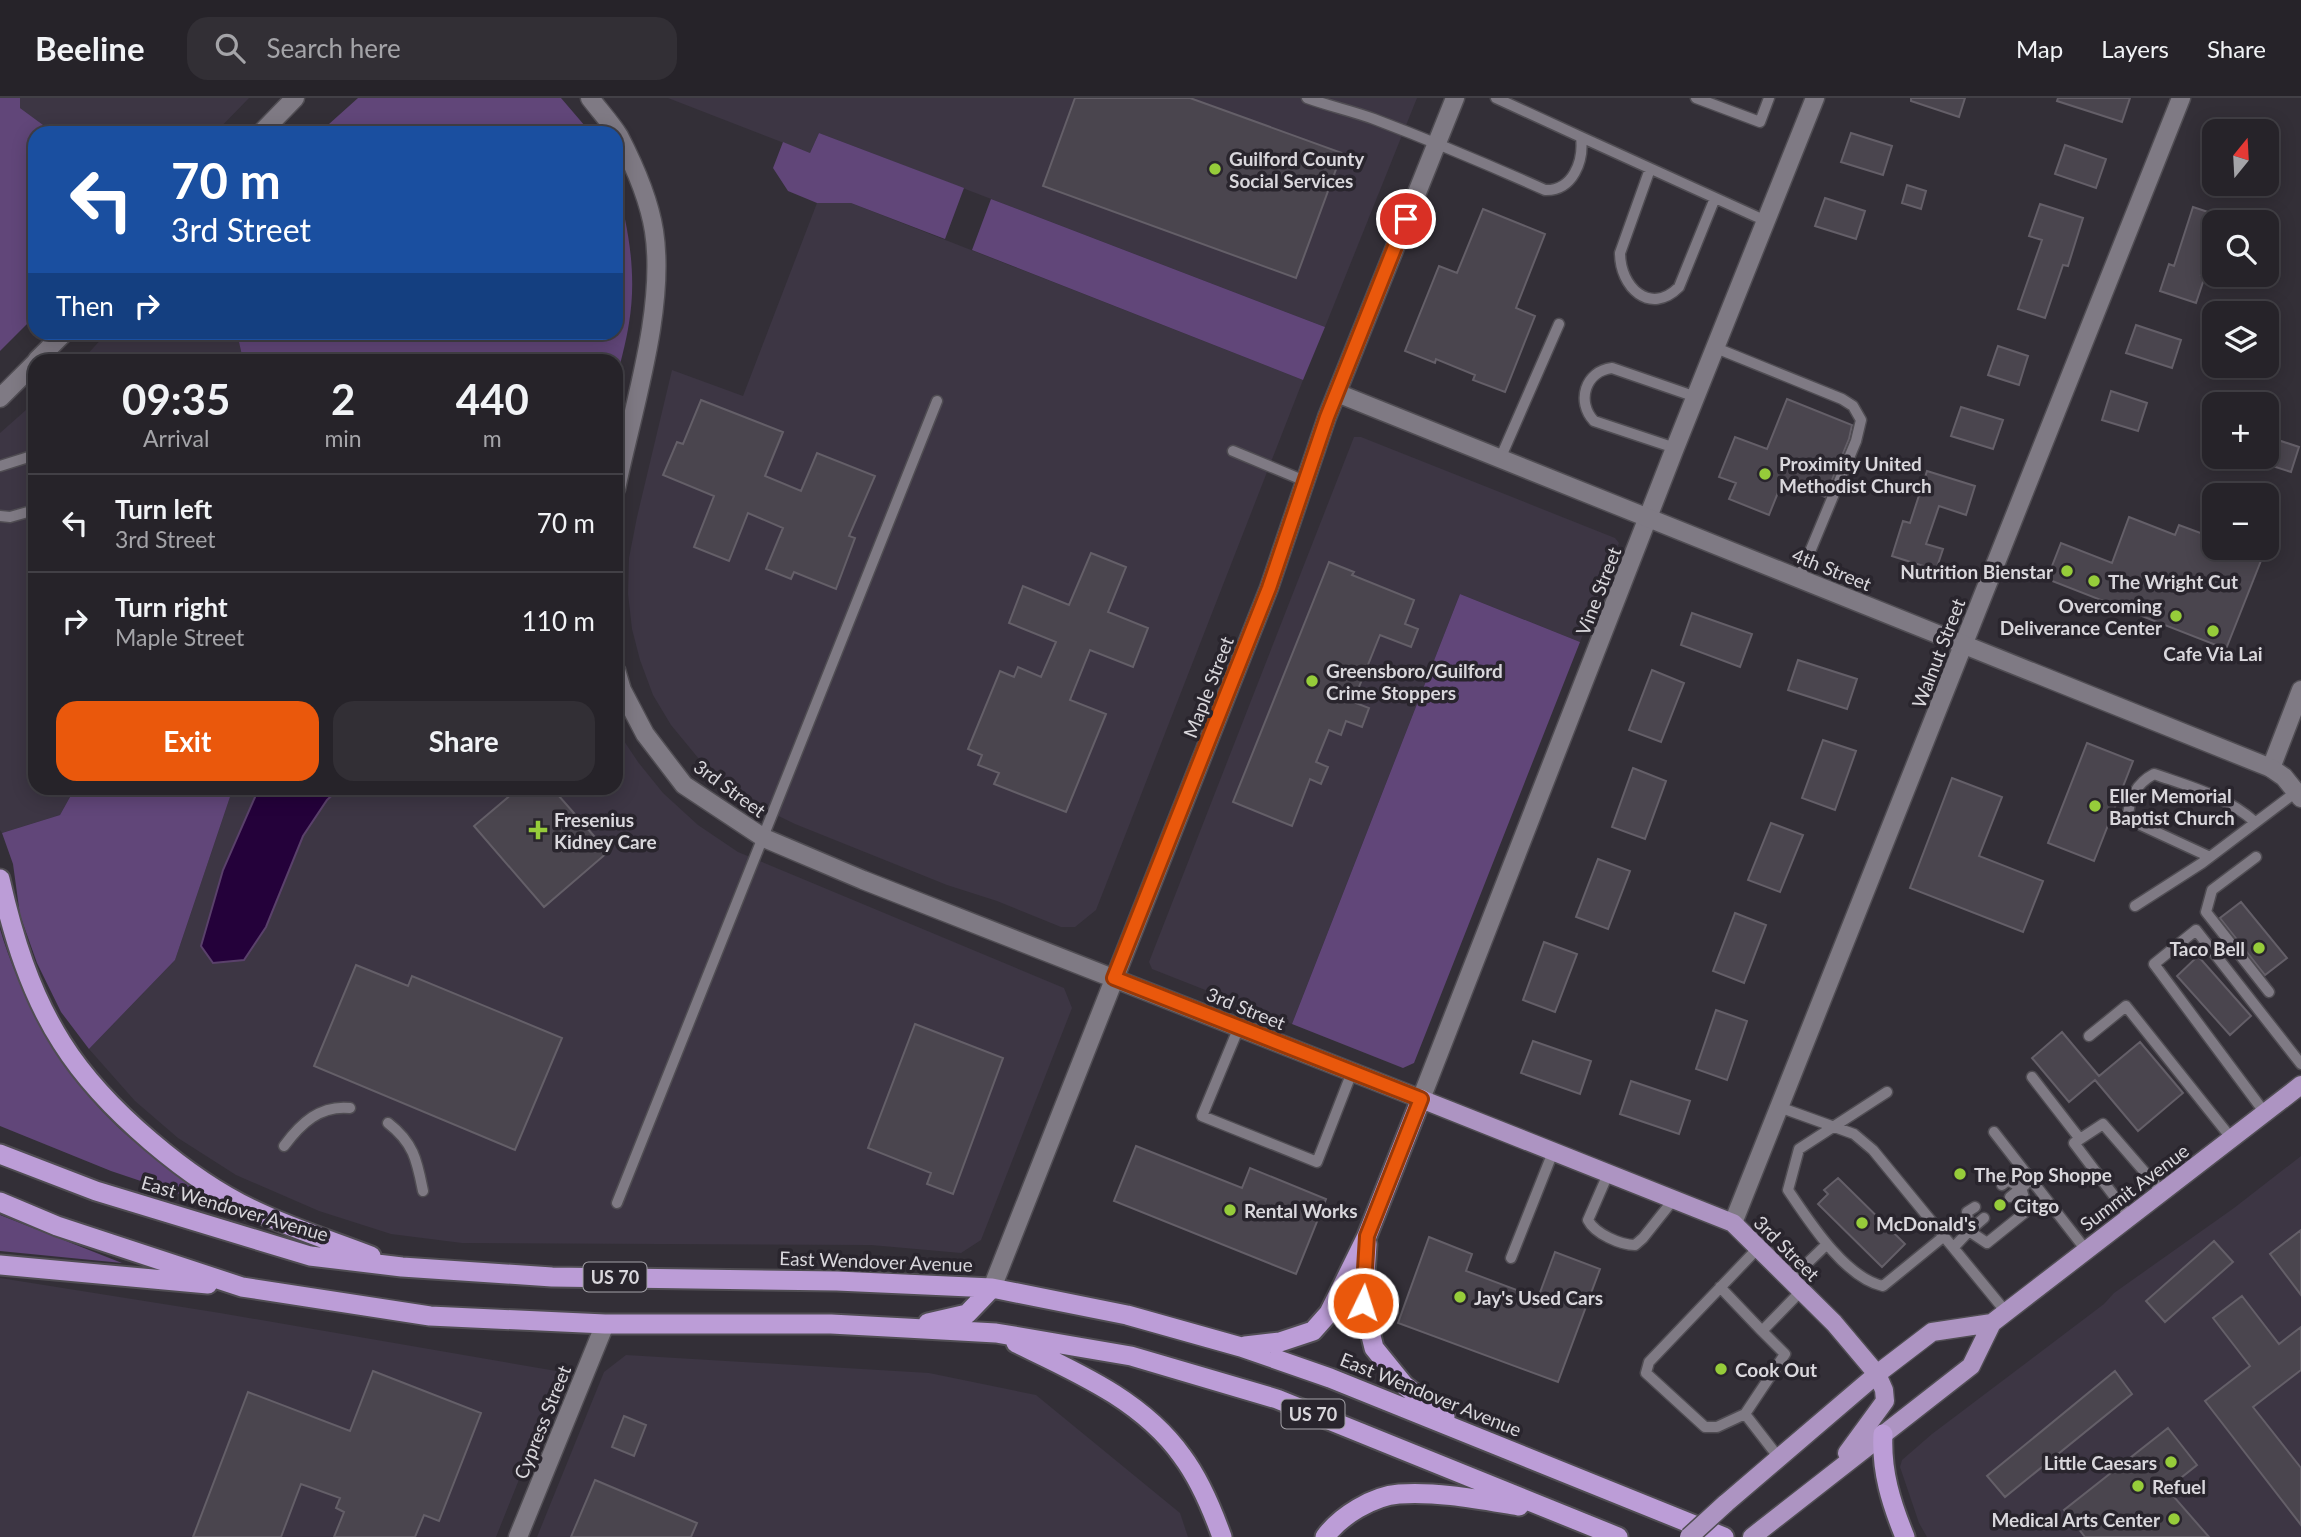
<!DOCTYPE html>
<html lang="en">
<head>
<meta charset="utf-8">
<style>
  body { margin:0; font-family:Lato,sans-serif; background:#322f35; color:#f1f3f6; height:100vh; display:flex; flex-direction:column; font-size:26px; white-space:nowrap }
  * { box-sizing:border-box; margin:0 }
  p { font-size:23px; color:#a4a4a8 }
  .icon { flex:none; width:38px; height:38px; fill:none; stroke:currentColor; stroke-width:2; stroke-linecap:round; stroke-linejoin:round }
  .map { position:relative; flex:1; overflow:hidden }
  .sheet { position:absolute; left:28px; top:256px; width:595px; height:441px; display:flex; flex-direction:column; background:#262329; border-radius:21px; box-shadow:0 4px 18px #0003,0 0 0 2px #424046 }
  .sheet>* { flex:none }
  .guide { position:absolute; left:28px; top:28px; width:595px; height:214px; border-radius:21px; box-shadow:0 4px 18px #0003,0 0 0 2px #424046; background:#1a4fa0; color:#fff; overflow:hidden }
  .needle { width:46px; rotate:18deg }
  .buttons { position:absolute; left:2202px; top:21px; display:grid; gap:14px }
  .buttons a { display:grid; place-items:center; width:77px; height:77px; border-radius:14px; background:#262329; box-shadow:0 4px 18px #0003,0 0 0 2px #424046; font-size:35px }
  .pin { position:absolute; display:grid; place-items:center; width:60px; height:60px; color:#fff; margin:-30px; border:4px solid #fff; border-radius:50%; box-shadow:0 2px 7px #0007 }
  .me { position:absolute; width:77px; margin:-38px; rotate:4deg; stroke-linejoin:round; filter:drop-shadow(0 0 5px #0008) }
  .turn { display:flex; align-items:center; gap:24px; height:147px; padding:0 28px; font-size:32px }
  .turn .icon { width:91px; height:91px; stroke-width:2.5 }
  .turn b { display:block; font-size:49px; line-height:60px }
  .then { display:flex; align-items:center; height:66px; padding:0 28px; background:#0003; gap:14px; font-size:26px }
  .eta { display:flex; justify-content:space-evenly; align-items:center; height:119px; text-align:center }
  .eta b { font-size:42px; font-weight:700; line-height:49px }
  .action { display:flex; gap:14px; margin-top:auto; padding:14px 28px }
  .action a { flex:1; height:80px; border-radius:21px; background:#ea580c; color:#fff; font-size:28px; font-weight:700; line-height:80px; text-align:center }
  .action a+a { background:#322f35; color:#f1f3f6 }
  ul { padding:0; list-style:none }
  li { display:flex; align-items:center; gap:21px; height:98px; padding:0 28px; border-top:2px solid #424046 }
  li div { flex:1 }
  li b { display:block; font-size:26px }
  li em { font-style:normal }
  header { display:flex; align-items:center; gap:42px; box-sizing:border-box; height:98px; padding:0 35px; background:#262329; border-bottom:2px solid #424046 }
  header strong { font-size:33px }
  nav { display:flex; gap:38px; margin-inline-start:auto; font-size:24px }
  .search { width:490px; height:63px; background:#322f35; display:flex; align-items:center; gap:18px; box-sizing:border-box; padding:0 24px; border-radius:21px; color:#a4a4a8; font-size:26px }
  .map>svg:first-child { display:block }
  .built { fill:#3d3644 }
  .green { fill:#614679 }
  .water { fill:#24013a; stroke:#5a416b; stroke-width:2 }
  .building { fill:#4a454e; stroke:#645f68; stroke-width:2 }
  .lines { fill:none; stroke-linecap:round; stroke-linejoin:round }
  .service-casing { stroke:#504d53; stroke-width:13 }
  .minor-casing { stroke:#504d53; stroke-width:21 }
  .tertiary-casing { stroke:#504d53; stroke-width:21 }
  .secondary-casing { stroke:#504d53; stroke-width:21 }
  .primary-casing { stroke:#504d53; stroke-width:21 }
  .trunk-casing { stroke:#504d53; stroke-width:23 }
  .service { stroke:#7f7a84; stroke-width:10 }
  .minor { stroke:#7f7a84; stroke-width:18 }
  .tertiary { stroke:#7f7a84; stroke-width:18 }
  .secondary { stroke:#7f7a84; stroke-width:18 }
  .primary { stroke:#ad94c2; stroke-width:18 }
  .trunk { stroke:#bc9dd7; stroke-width:19 }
  .primary-bridge-casing { stroke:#504d53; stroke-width:21; stroke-linecap:butt }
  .primary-bridge { stroke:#ad94c2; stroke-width:18 }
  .route-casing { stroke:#983908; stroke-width:18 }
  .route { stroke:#ea580c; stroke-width:12 }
  .poi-dot { fill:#96cc3a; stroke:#29252d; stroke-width:2.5 }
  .labels { text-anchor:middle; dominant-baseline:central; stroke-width:7; stroke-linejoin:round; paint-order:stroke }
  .shield { fill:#29252d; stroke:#a4a2a8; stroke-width:2 }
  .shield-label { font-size:18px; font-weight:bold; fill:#d9d7dc }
  .poi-label { font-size:19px; font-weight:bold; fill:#d9d7dc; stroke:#29252d; text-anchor:start }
  .street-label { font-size:19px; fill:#d9d7dc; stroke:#29252d }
</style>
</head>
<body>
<header>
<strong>Beeline</strong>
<div class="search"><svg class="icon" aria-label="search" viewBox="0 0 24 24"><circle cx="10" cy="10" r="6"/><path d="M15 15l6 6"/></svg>Search here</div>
<nav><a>Map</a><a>Layers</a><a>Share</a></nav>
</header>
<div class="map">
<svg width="2301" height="1439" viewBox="0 0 2301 1439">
  <rect width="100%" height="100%" fill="#332f37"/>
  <path class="built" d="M20 0H249L215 35H54L20 10Z
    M668 0H1417L1325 229 819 35 810 55Z
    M817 105H851L1303 282 1096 812 1075 829H1061L997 803 947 787 795 726 752 705 726 687 699 661 671 627 653 597 640 562 632 531 628 496 629 460 637 419 672 272 743 298Z
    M237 234 243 262H82L107 235Z
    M35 304V690H75L60 717 2 735 0 732V335Z
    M1354 339H1361L1615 440 1619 445 1580 544 1460 496 1292 926 1152 871 1149 864Z
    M616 631 638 664 663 695 698 727 738 754 1064 890 1072 910 981 1142 961 1155 871 1147 462 1145 391 1136 319 1113 236 1077 178 1040 135 1003 89 951 175 862 233 690H616Z
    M2301 1058V1439H1927L1919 1425 1900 1369 1902 1362 1932 1336 2104 1206 2114 1195 2234 1110Z
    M0 1180 220 1215 562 1274 496 1439H0Z
    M626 1257 929 1275 1036 1297 1180 1415 1188 1439H537L604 1274Z"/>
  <path class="green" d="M0 0H20V10L54 35H35V218L0 253Z
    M358 0H561L591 35H319Z
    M819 35 964 90 945 141 851 105H817L788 93 773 70 783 44 810 55Z
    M616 85C629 130 637 178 629 225 626 245 620 265 616 284V262H243L237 235 616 234Z
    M991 101 1325 229 1303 282 972 152Z
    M1460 496 1580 544 1414 965 1403 970 1292 926Z
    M75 690H233L175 862 89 951 61 914 37 865 20 817 13 766 2 735 60 717Z
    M0 831C23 909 75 998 140 1048 167 1069 197 1086 225 1104L224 1111 111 1073 0 1028Z
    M0 1117 122 1165 0 1153Z"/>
  <path class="water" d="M259 690H340L327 702 303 738 266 829 244 862 213 865 201 848 223 772Z"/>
  <path class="building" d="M1075 0H1190L1342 55 1296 180 1043 88Z
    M1911 0H1965L1959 19 1911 3Z
    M2058 0H2130L2122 24 2057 3Z
    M1851 35 1892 48 1883 77 1841 64Z
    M2065 47 2106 61 2096 90 2055 76Z
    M1907 87 1926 93 1921 111 1902 105Z
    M1825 100 1865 113 1856 141 1815 128Z
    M2040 106 2083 120 2068 168 2063 167 2045 220 2018 211 2042 142 2029 138Z
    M2193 109 2214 116V139L2201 177 2205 178 2196 205 2160 193 2169 166 2174 168Z
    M1483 111 1545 136 1516 210 1535 218 1505 294 1473 282 1475 277 1436 261 1435 265 1405 253 1439 168 1457 175Z
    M2136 227 2181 242 2172 270 2126 255Z
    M1998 248 2028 258 2019 287 1988 277Z
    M2111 293 2147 305 2138 333 2102 322Z
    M1787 301 1852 327 1849 341 1825 399 1783 382 1769 417 1729 401 1736 385 1719 379 1735 339 1767 351Z
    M701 302 783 334 765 378 801 393 817 355 875 378 849 438 855 440 836 491 794 474 791 481 766 471 783 430 748 415 729 463 694 449 714 398 663 377 677 344 683 346Z
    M1961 309 2003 322 1993 351 1951 338Z
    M2266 338 2299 349 2291 374 2266 366Z
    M1927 373 1975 388 1966 417 1939 408 1926 446 1943 451 1936 472 1892 458 1903 423 1910 425Z
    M2129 419 2175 437 2179 427 2214 440V450H2266L2226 551 2047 481 2061 445 2112 465Z
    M1091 455 1126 469 1108 514 1148 530 1133 569 1090 552 1070 602 1106 616 1066 714 994 686 999 675 978 667 982 657 968 651 1000 573 1014 579 1018 569 1041 579 1056 544 1009 525 1023 488 1069 507Z
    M1329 464 1354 474 1352 477 1414 502 1405 526 1418 531 1411 549 1380 537 1353 604 1369 610 1362 629 1346 623 1341 637 1329 632 1316 664 1328 669 1321 686 1310 681 1292 728 1233 704Z
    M1692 515 1752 536 1740 569 1681 547Z
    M1798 562 1857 581 1847 611 1788 592Z
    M1652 572 1684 585 1661 644 1629 632Z
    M1823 642 1856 653 1835 712 1802 700Z
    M2087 645 2133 663 2094 763 2048 745Z
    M1633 670 1666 683 1645 741 1612 729Z
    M1952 680 2002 699 1979 758 2043 783 2023 834 1910 790Z
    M519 690H552L608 754 544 809 474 728Z
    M1771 725 1803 737 1780 794 1748 782Z
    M1598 761 1630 773 1608 831 1576 819Z
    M2241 804 2287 860 2265 877 2220 820Z
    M1735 815 1766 827 1744 885 1713 873Z
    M1544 844 1577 856 1555 914 1523 902Z
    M2198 858 2251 918 2230 937 2177 878Z
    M356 867 408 888 412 878 562 940 515 1052 314 968Z
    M1716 912 1747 923 1727 982 1696 971Z
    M915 926 1003 960 953 1096 927 1086 931 1075 868 1050Z
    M2062 934 2099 978 2140 944 2183 995 2138 1033 2095 982 2069 1004 2032 960Z
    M1533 943 1591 963 1580 996 1521 975Z
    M1631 983 1690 1003 1679 1036 1620 1016Z
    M1136 1048 1242 1090 1250 1070 1326 1101 1296 1176 1114 1103Z
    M1838 1080 1905 1146 1882 1169 1818 1106 1828 1096 1824 1092Z
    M2301 1132V1197L2270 1156Z
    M1429 1139 1472 1156 1466 1173 1538 1200 1555 1154 1600 1171 1558 1284 1398 1225Z
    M2214 1143 2233 1164 2165 1224 2146 1203Z
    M2242 1198 2279 1246 2301 1229V1272L2253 1309 2301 1370V1427L2205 1303 2250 1268 2213 1220Z
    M373 1273 481 1315 439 1423 424 1417 415 1439H334L344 1414 336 1410 340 1400 301 1386 281 1439H193L248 1294 350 1333Z
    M2115 1273 2132 1296 2005 1399 1987 1378Z
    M624 1318 646 1327 634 1358 612 1349Z
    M2168 1330 2197 1367 2167 1391 2209 1439H2085L2064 1412Z
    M595 1382 697 1425 691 1439H571Z"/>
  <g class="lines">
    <defs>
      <path id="service" d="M1307 0C1329 8 1352 13 1374 21 1432 43 1489 67 1545 92 1573 93 1584 63 1581 39L1496 0
        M1696 0 1760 24 1769 0
        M1581 39 1766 123
        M1650 71 1620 155C1620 189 1650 218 1679 189L1715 100
        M1716 250 1842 301 1853 308 1861 322 1856 343 1799 480
        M1675 350 1594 323C1576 304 1585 273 1612 270L1696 299
        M1233 353 1305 383
        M1500 361 1559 226
        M0 368 35 357
        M0 418 10 419 35 412
        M2210 759 2128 721C2128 701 2137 685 2154 676 2191 689 2226 698 2255 724
        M2256 759 2212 792 2206 814 2269 894
        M2135 808 2202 765 2296 694
        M1239 929 1202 1018 1317 1064 1352 974
        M2089 938 2126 908 2232 1041
        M2032 979 2080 1041
        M1887 994 1799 1051 1788 1092C1809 1123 1845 1180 1883 1188L1943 1139
        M1779 1009 1854 1036 1873 1052 2006 1214
        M2265 1015 2154 866 2196 832 2301 966
        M388 1025C414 1045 417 1063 423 1093
        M1994 1034 2086 1152
        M284 1048C301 1025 320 1007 350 1010
        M1608 1076 1588 1122C1595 1136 1621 1147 1635 1147L1643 1140 1674 1101
        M2002 1087 2008 1082 2021 1090 2025 1087
        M617 1105 937 303
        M2130 1119 2074 1045 2103 1026 2162 1094
        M1984 1120 1969 1133 1987 1145 2028 1112 2021 1090 2010 1099
        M1954 1149 1969 1133 1967 1114 1975 1109
        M1511 1160 1553 1054
        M1790 1182 1826 1147
        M1720 1189 1762 1233
        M1745 1316 1717 1329H1705L1646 1275 1649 1264 1758 1150
        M1779 1360 1745 1316 1785 1256 1762 1233 1801 1193"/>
      <path id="minor" d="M2271 670 2301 592
        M1421 1001 1675 350 1815 0
        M1733 1125 2181 0
        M518 1439 605 1226"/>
      <path id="tertiary" d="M590 0C599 12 611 25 619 38 634 67 649 101 654 133 666 211 632 313 616 391
        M1337 295 2271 670 2284 679 2301 700
        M616 572 622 592 645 636 684 687 764 740 863 782 1421 1001
        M992 1190 1269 490 1327 319 1455 0"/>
      <path id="secondary" d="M261 35 295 0
        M37 262 65 234
        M0 300 35 265"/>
      <path id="primary" d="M1421 1001 1733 1125 1834 1225 1877 1276 1884 1292 1885 1303 1847 1355
        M1725 1406 1877 1276 1932 1234 1992 1225
        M1752 1439 1971 1268 1992 1225 2301 987"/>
      <path id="trunk" d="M0 781C13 838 30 895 62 945 103 1010 191 1085 262 1116 297 1132 335 1144 371 1158
        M0 1056 96 1093 310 1158 402 1169 552 1179 837 1183 992 1190 1127 1217 1241 1249 1330 1280 1724 1439
        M0 1104 57 1128 242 1189 430 1218 605 1226H831L906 1230 996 1235 1131 1258 1277 1301 1618 1439
        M1367 1146 1363 1205 1374 1250 1404 1287 1445 1319
        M0 1167 208 1186
        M928 1225 967 1216 992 1190
        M1016 1245C1076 1274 1142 1302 1182 1358 1200 1382 1212 1411 1222 1439
        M1245 1248 1280 1244 1313 1233 1329 1215 1367 1138 1421 1001
        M1883 1336C1881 1373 1891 1405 1905 1439
        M1325 1439C1340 1418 1373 1398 1399 1396 1437 1393 1482 1402 1519 1408"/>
    </defs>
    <use href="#service" class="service-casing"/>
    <use href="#minor" class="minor-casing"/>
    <use href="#tertiary" class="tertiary-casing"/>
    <use href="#secondary" class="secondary-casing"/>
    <use href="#primary" class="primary-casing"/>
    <use href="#trunk" class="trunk-casing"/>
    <use href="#service" class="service"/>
    <use href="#minor" class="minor"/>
    <use href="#tertiary" class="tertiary"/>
    <use href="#secondary" class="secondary"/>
    <use href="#primary" class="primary"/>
    <use href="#trunk" class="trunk"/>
    <defs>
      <path id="primary-bridge" d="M1689 1439 1725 1406"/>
    </defs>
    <use href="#primary-bridge" class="primary-bridge-casing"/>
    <use href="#primary-bridge" class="primary-bridge"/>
  </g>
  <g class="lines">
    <defs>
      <path id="route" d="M1363 1205 1367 1138 1421 1001 1114 880 1269 490 1327 319 1406 121"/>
    </defs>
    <use href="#route" class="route-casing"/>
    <use href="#route" class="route"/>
  </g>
  <g class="poi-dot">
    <circle cx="1215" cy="71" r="7"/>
    <circle cx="1765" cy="376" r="7"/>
    <circle cx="2067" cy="473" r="7"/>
    <circle cx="2094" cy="483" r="7"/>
    <circle cx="2176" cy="518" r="7"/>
    <circle cx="2213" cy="533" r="7"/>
    <circle cx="1312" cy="583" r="7"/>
    <circle cx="2095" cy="708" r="7"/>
    <path d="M534.5 721.5h7v7h7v7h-7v7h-7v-7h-7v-7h7z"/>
    <circle cx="2259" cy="850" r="7"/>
    <circle cx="1960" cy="1076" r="7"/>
    <circle cx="2000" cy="1107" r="7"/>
    <circle cx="1230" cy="1112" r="7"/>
    <circle cx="1862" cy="1125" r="7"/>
    <circle cx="1460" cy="1199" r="7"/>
    <circle cx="1721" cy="1271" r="7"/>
    <circle cx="2171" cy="1364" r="7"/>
    <circle cx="2138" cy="1388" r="7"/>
    <circle cx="2174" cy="1421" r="7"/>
  </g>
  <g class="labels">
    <g class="shield">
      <rect x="583.5" y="1164.5" width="63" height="29" rx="5"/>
      <rect x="1281.5" y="1301.5" width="63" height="29" rx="5"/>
    </g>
    <g class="shield-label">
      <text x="615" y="1179">US 70</text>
      <text x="1313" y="1316">US 70</text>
    </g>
    <g class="poi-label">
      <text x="1229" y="60">Guilford County<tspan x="1229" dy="22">Social Services</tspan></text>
      <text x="1779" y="365">Proximity United<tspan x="1779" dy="22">Methodist Church</tspan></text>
      <text x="2053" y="473" text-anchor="end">Nutrition Bienstar</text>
      <text x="2108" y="483">The Wright Cut</text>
      <text x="2162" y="507" text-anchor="end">Overcoming<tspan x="2162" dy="22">Deliverance Center</tspan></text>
      <text x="2213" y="555" text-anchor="middle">Cafe Via Lai</text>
      <text x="1326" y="572">Greensboro/Guilford<tspan x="1326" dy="22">Crime Stoppers</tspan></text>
      <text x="2109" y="697">Eller Memorial<tspan x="2109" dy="22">Baptist Church</tspan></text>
      <text x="554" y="721">Fresenius<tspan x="554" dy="22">Kidney Care</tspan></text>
      <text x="2245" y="850" text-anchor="end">Taco Bell</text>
      <text x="1974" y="1076">The Pop Shoppe</text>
      <text x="2014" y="1107">Citgo</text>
      <text x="1244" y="1112">Rental Works</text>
      <text x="1876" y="1125">McDonald's</text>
      <text x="1474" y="1199">Jay's Used Cars</text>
      <text x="1735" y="1271">Cook Out</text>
      <text x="2157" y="1364" text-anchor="end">Little Caesars</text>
      <text x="2152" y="1388">Refuel</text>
      <text x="2160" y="1421" text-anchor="end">Medical Arts Center</text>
    </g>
    <g class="street-label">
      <text transform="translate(1832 471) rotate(22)">4th Street</text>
      <text transform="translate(1598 493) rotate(-69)">Vine Street</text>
      <text transform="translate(1938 555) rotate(-69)">Walnut Street</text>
      <text transform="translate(1208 589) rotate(-69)">Maple Street</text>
      <text transform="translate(730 690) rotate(36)">3rd Street</text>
      <text transform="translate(1246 910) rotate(22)">3rd Street</text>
      <text transform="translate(2134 1089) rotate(-37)">Summit Avenue</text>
      <text transform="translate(235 1110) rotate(16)">East Wendover Avenue</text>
      <text transform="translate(1787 1150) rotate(45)">3rd Street</text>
      <text transform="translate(876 1163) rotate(2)">East Wendover Avenue</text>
      <text transform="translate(1431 1296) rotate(22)">East Wendover Avenue</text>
      <text transform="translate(542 1324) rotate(-68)">Cypress Street</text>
    </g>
  </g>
</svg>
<div class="buttons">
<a><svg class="needle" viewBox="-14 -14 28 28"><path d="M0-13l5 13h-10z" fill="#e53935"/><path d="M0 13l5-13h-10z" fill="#a4a4a8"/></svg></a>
<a><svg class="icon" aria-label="search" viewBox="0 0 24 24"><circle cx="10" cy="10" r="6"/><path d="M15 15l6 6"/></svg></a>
<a><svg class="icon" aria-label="layers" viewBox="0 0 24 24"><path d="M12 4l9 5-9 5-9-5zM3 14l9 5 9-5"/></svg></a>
<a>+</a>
<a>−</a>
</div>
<div class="pin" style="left:1406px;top:121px;background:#d93025"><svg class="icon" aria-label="arrive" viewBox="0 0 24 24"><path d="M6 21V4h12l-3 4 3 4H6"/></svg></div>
<svg class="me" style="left:1363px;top:1205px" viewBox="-20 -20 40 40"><circle r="17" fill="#ea580c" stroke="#fff" stroke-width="3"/><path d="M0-11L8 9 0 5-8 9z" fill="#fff"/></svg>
<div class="guide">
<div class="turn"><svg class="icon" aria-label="left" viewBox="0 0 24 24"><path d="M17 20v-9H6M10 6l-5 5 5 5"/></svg><div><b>70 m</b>3rd Street</div></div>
<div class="then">Then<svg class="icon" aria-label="right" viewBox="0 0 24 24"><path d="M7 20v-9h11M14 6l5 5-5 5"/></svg></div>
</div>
<section class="sheet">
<div class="eta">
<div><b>09:35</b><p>Arrival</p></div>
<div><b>2</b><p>min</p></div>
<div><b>440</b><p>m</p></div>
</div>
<ul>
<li><svg class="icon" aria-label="left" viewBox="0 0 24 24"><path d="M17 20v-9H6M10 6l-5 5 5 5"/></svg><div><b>Turn left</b><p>3rd Street</p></div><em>70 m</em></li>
<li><svg class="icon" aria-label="right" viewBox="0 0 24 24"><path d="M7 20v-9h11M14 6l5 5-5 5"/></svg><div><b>Turn right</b><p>Maple Street</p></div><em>110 m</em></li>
</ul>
<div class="action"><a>Exit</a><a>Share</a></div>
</section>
</div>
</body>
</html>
